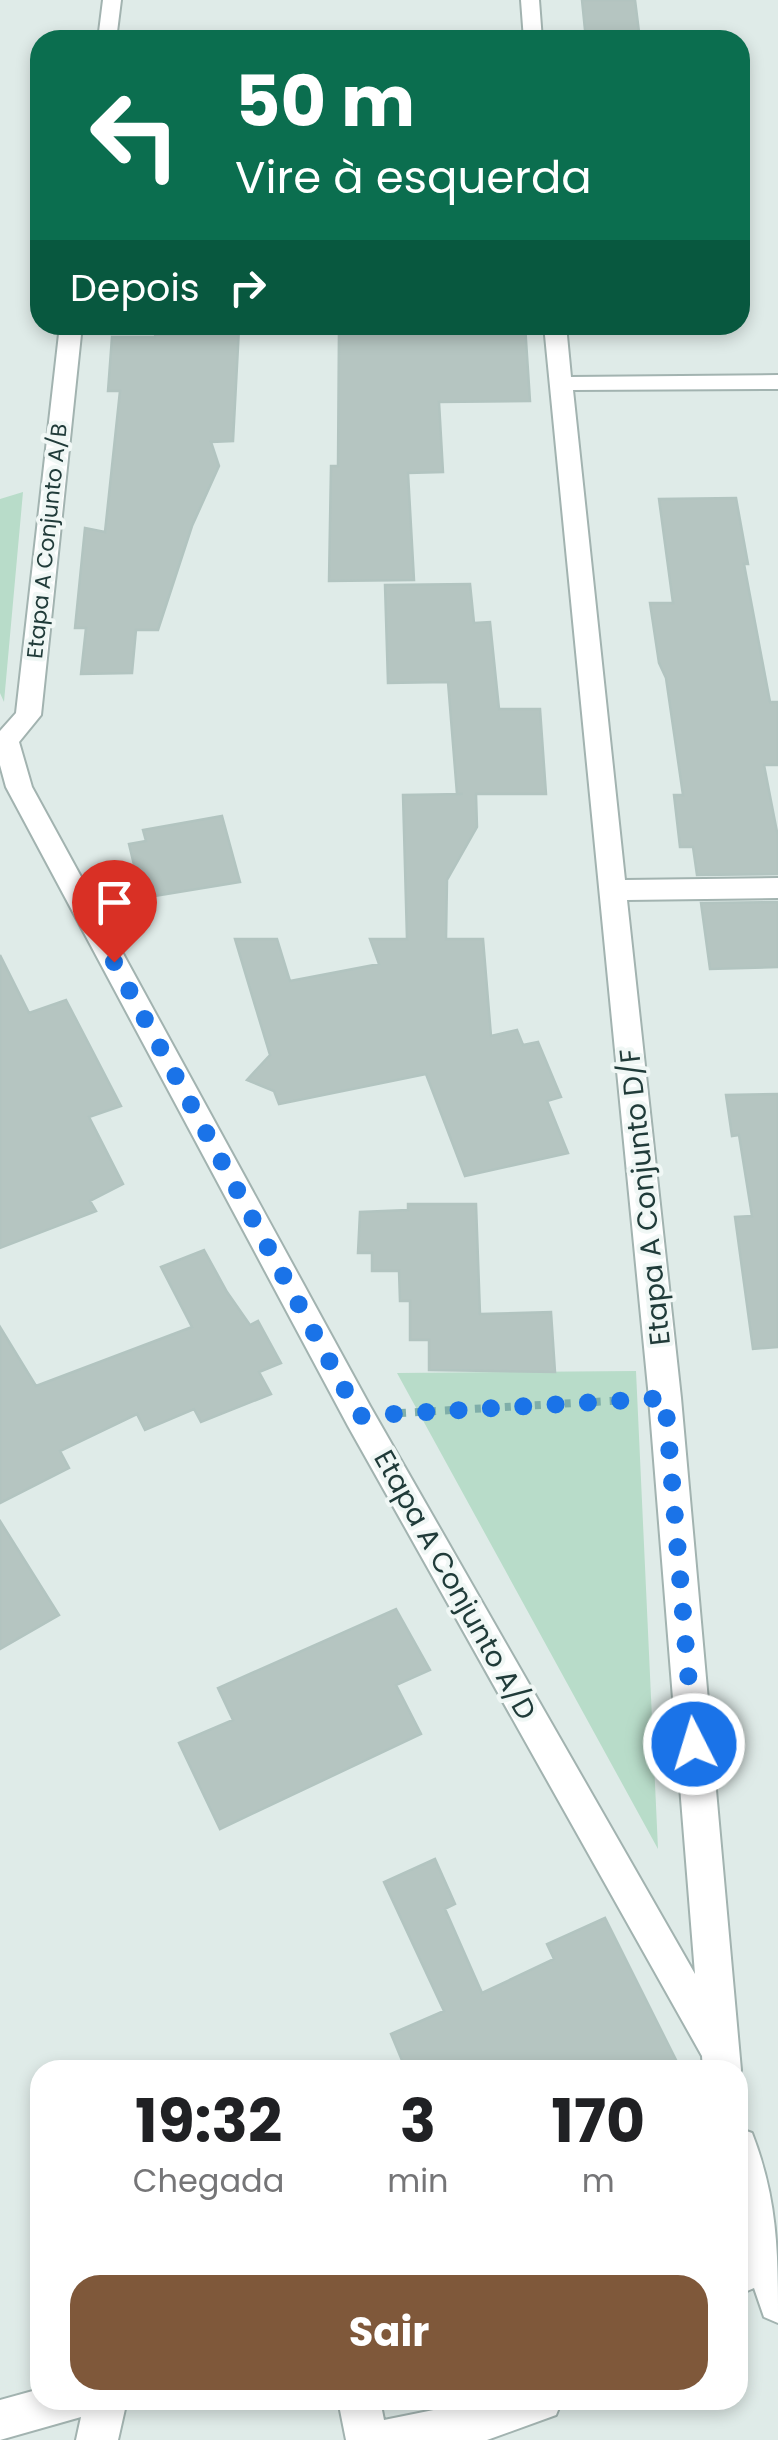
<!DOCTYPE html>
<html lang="pt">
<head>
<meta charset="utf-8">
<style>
  body { margin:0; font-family:Poppins,sans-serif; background:#f6f6f6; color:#202124; height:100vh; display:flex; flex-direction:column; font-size:38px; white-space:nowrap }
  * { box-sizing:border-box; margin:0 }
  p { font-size:32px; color:#757577 }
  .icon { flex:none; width:55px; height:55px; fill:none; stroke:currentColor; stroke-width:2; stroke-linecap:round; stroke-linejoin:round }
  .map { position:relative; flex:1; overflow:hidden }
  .sheet { position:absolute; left:30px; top:2060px; width:718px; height:350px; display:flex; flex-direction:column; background:#fff; border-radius:30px; box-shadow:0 5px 15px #0003 }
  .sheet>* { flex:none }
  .guide { position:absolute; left:30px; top:30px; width:720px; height:305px; border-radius:30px; box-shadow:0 5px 15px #0003; background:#0b6e4f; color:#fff; overflow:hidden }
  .pin { position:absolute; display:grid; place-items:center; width:85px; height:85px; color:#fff; margin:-102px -42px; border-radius:50% 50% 50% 0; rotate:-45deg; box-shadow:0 0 10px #0007 }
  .pin .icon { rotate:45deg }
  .me { position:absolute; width:110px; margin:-55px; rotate:355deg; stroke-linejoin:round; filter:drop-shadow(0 0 8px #0008) }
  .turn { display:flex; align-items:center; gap:35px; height:210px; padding:0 40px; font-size:45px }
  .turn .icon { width:130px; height:130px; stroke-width:2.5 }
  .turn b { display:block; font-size:70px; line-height:85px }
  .then { display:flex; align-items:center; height:95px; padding:0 40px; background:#0003; gap:20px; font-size:38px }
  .eta { display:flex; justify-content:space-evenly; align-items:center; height:170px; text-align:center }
  .eta b { font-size:60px; font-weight:700; line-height:70px }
  .action { display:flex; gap:20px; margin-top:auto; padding:20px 40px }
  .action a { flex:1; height:115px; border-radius:30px; background:#7f583a; color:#fff; font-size:40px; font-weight:700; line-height:115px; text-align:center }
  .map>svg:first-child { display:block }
  .green { fill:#b8dcc9 }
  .building { fill:#b5c5c1; stroke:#b2c4c0; stroke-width:2.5 }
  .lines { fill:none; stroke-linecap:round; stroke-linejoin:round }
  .street-casing { stroke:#a2b3b0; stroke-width:4 }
  .path { stroke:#7faea9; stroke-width:8; stroke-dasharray:6 9; stroke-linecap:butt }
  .street { fill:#fff; fill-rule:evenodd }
  .route { stroke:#1a73e8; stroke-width:18; stroke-dasharray:0 32.4 }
  .labels { text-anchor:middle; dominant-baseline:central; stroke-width:8; stroke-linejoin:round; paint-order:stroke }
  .far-street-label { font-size:22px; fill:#203b39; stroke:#f0f7f5 }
  .street-label { font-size:28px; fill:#203b39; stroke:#f0f7f5 }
</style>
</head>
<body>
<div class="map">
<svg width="778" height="2440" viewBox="0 0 778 2440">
  <rect width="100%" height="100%" fill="#dfebe8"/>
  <path class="green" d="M23 492 4 702 0 693V499Z
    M636 1371 658 1849 397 1373Z"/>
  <path class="building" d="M582 0H635L640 40H586Z
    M387 325H525L530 401 439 402 443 472 408 473 414 580 329 581 331 466H338L339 328Z
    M239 328 233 441 211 442 219 466 192 526 158 630H136L132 673 81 674 86 628H75L85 528 105 532 120 391H108L112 337H155L156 329Z
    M736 498 748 564H744L770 702H778V765H764L778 837V874L697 875 693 847H680L674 795H683L666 678 659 663 650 603H673L659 499Z
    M470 584 474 623 490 622 499 709H540L546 794H476L477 827 447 880 446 939H483L491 1036 517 1030 523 1045 538 1042 561 1097 547 1101 568 1153 465 1176 426 1074 279 1104 274 1091 247 1080 270 1055 235 939H277L290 981 379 964 370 939H407L403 795 463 794H457L448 682 388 683 385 585Z
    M222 816 240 882 142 898 129 844 146 841 143 830Z
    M778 902V967L710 969 701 903Z
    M0 955 29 1013 66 1000 121 1106 89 1117 123 1184 90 1201 96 1211 0 1248Z
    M778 1094V1347L753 1349 735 1217 752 1216 739 1135 732 1136 726 1095Z
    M408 1204H476L480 1314 551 1312 555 1372 429 1370V1340H410V1301H400L399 1271H372V1253H358L360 1212 408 1210Z
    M204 1250 227 1292 250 1325 258 1321 281 1363 259 1372 271 1394 201 1422 194 1409 145 1430 137 1414 60 1451 69 1468 0 1503V1327L36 1386 192 1327 161 1267Z
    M0 1521 59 1615 0 1649Z
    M396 1609 430 1670 396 1685 421 1734 220 1829 179 1743 233 1720 218 1688Z
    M435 1859 455 1904 445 1909 482 1993 554 1959 547 1944 605 1918 681 2070H406L391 2034 444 2011 384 1882Z"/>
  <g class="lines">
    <defs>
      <path id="street" d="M103 0H121L116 40H98Z
        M521 0H539L542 40H524Z
        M60 325H82L41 715 19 742 32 787 370 1406 695 1974 649 1398 544 325H566L571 377 778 375V389L573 390 625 880 778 878V898L627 900 681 1398 741 2070 738 2079V2070H703L702 2056 348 1426 6 787 0 765V731L16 713Z
        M738 2128 752 2133C778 2200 778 2253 778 2323L764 2317 754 2288 738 2295V2251L744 2247 738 2222Z
        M40 2389V2400H127L118 2440H76L81 2417 0 2440V2400Z
        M338 2400H380L384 2420 483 2400H562L556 2415 487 2440H346Z"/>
    </defs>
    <use href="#street" class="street-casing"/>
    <path class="path" d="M400 1413 628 1400"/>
    <use href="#street" class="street"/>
  </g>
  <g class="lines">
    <path class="route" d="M114 962 359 1416 665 1398 694 1744"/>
  </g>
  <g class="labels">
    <g class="far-street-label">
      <text transform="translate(47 541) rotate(-84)">Etapa A Conjunto A/B</text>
    </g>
    <g class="street-label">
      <text transform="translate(645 1197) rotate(-96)">Etapa A Conjunto D/F</text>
      <text transform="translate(455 1585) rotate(61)">Etapa A Conjunto A/D</text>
    </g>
  </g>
</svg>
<div class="pin" style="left:114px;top:962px;background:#d93025"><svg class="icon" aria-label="arrive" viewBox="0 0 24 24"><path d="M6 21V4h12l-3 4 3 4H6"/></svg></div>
<svg class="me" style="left:694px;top:1744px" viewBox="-20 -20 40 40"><circle r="17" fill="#1a73e8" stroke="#fff" stroke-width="3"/><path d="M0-11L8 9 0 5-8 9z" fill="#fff"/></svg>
<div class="guide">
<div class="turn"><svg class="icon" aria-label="left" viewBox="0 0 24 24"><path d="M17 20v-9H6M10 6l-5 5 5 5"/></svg><div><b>50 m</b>Vire à esquerda</div></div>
<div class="then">Depois<svg class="icon" aria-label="right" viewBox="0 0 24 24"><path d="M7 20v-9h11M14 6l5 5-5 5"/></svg></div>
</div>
<section class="sheet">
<div class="eta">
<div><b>19:32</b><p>Chegada</p></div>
<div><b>3</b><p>min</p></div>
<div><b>170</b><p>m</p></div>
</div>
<div class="action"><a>Sair</a></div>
</section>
</div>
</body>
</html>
